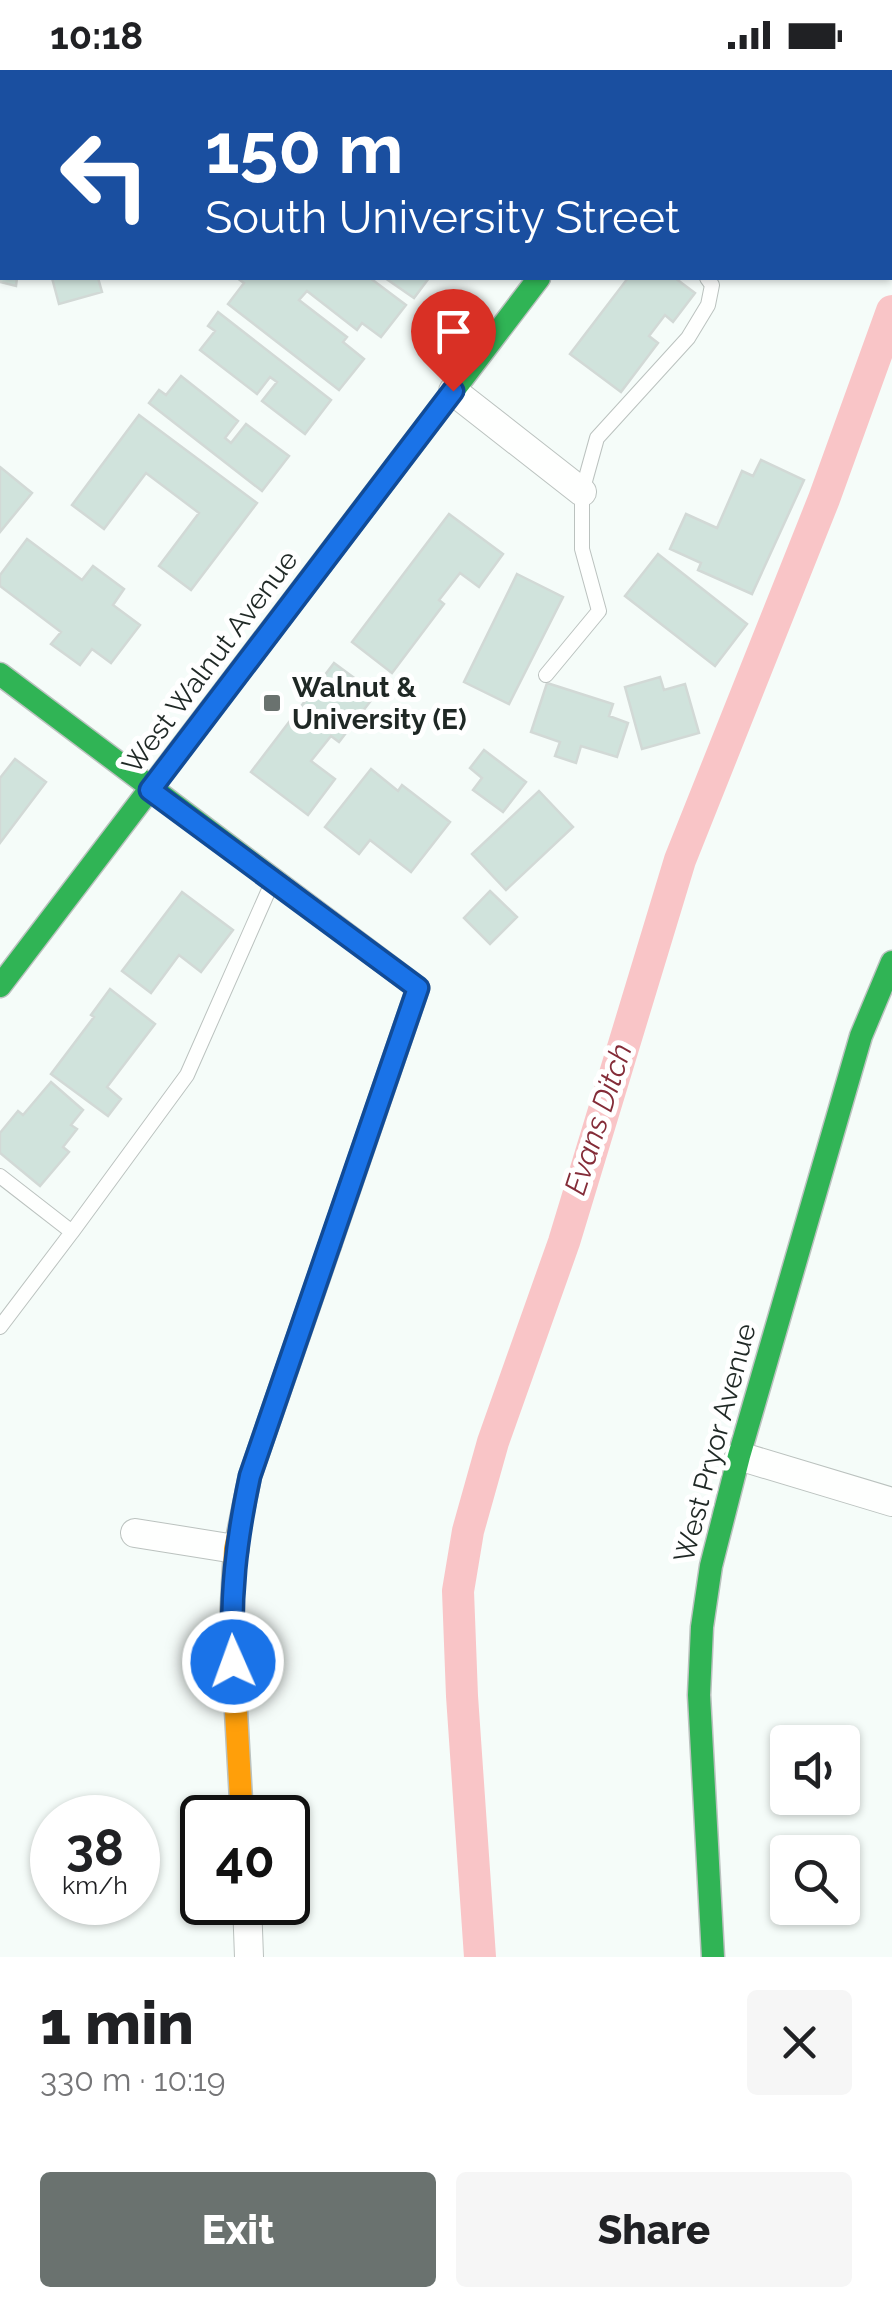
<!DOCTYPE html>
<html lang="en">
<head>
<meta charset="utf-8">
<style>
  body { margin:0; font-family:Raleway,sans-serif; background:#f6f6f6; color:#202124; height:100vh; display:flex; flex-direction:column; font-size:38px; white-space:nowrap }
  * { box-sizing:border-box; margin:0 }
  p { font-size:32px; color:#757577 }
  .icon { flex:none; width:55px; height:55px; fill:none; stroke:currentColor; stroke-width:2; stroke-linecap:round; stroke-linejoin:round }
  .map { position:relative; height:1887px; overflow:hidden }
  .drawer { display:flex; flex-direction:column; background:#fff; flex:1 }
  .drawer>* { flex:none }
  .guide { position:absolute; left:0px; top:0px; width:892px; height:210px; box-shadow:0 2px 8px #0004; background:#1a4fa0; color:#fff; overflow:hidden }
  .tools { position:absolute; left:770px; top:1655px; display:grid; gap:20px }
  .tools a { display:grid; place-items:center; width:90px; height:90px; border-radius:10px; background:#fff; box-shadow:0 2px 8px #0004; font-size:50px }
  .speed { position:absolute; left:30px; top:1725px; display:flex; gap:20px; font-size:50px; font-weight:700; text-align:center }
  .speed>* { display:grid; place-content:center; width:130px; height:130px; border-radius:50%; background:#fff; box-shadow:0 2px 8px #0004; line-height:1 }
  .speed small { font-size:25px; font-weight:400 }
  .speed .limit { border:5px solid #111; border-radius:15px; background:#fff; color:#111 }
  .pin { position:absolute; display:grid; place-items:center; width:85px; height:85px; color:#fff; margin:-102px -42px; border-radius:50% 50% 50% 0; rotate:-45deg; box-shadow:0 0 10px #0007 }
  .pin .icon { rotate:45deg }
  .me { position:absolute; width:110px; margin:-55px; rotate:358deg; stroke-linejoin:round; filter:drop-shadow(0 0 8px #0008) }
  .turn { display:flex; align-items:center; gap:35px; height:210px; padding:0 40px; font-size:45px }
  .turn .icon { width:130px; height:130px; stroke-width:2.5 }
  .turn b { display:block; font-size:70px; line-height:85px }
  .round { display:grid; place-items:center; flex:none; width:105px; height:105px; border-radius:10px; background:#f6f6f6 }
  .headline { display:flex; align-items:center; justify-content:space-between; height:170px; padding:0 40px }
  h1 { font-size:60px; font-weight:800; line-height:75px }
  .button { display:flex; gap:20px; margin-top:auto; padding:20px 40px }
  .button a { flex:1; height:115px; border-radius:10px; background:#6a726f; color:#fff; font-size:40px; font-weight:800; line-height:115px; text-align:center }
  .button a+a { background:#f6f6f6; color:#202124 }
  .status { display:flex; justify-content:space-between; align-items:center; height:70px; padding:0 50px; background:#fff; direction:ltr }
  .status svg { height:28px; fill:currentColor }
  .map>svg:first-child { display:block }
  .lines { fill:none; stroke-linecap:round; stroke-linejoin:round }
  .canal { stroke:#f9c5c7; stroke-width:32 }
  .building { fill:#d0e3dc; stroke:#d2d9d6; stroke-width:2.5 }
  .lane-casing { stroke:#bbc2bf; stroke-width:16 }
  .street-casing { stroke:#bbc2bf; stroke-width:30 }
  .fast-casing { stroke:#bbc2bf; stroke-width:25 }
  .slow-casing { stroke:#bbc2bf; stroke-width:25 }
  .lane { stroke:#fefffe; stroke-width:14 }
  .street { stroke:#fefffe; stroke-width:28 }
  .fast { stroke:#30b455; stroke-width:22 }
  .slow { stroke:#ff9f0a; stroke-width:22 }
  .route-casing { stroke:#114b97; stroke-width:25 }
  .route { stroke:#1a73e8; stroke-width:18 }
  .poi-dot { fill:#6a726f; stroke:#fff; stroke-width:4 }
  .labels { text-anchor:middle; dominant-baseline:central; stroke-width:10; stroke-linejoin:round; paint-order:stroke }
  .street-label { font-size:28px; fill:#1f2825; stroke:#fff }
  .poi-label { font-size:28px; font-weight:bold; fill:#1f2825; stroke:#fff; text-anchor:start }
  .water-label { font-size:30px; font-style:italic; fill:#842c38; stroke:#fff }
</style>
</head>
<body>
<div class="status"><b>10:18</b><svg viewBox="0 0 49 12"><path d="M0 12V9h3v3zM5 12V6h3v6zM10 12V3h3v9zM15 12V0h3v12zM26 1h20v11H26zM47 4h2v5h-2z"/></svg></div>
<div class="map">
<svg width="892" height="1887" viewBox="0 0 892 1887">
  <rect width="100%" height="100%" fill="#f5fcf9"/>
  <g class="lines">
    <path class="canal" d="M480 1887 462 1626 458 1521 468 1461 493 1372 564 1172 680 790 824 429 892 241"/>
  </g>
  <path class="building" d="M502 0H568L571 2H505Z
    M0 174 2 208H17L16 216 0 212Z
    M52 208H98L102 222 59 234Z
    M237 208H370L406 235 381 267 362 253 357 260 307 221 299 230 347 267 343 272 364 289 339 320 228 234 244 213Z
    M385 208H429L414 228Z
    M628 208H675L695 223 673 252 665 245 649 266 658 273 621 322 570 284Z
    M218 242 331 330 305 364 262 331 277 312 270 307 257 324 200 280 215 261 208 256Z
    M181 306 238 351 225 368 231 373 246 354 289 386 262 421 149 333 159 320 166 325Z
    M139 345 257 433 191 520 159 496 199 443 146 403 104 459 72 435Z
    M761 390 804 410 752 524 698 500 701 493 670 479 686 444 717 458 742 401 753 406Z
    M0 397 32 423 0 462Z
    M449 444 503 484 479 517 460 503 439 530 444 534 392 603 352 572Z
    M27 469 82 510 93 496 124 519 113 535 140 555 111 593 92 579 80 595 51 574 61 562 0 516V505Z
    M658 484 747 554 715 596 625 526Z
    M517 504 563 527 509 634 464 612Z
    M334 593 376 624 339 672 331 666 311 691 335 709 308 745 251 702Z
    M660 607 664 620 685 614 699 663 642 679 625 617Z
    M547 613 613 634 609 646 628 653 617 687 581 676 576 693 555 686 560 672 531 662Z
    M484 680 526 712 503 742 473 720 482 708 470 698Z
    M15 689 46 712 0 773V708Z
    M371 699 398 721 402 715 450 752 411 802 370 770 359 784 325 757Z
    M539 721 573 757 506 820 472 784Z
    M490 821 517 847 490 874 464 848Z
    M182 822 233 860 201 902 179 885 151 923 122 901Z
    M110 919 155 954 107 1017 121 1029 108 1046 51 1004 94 947 91 945Z
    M51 1012 83 1040 71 1055 77 1059 63 1077 69 1082 40 1116 0 1083V1063L18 1041 23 1045Z"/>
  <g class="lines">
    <defs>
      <path id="lane" d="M546 605 599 541 582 479V422L597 368 688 268 708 235 712 215 707 208
        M0 1106 72 1162 187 1005 271 815
        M0 1257 72 1162"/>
      <path id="street" d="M109 2 111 0
        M0 56 2 58
        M453 321 582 422
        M739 1386 892 1432
        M135 1463 235 1479
        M247 1832 249 1887"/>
      <path id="fast" d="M696 2 698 0
        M0 604 418 918 330 1175
        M0 916 539 208
        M713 1887 699 1625 702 1557 711 1496 739 1386 861 966 892 892"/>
      <path id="slow" d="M242 1748 231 1553 235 1479 250 1406 330 1175"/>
    </defs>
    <use href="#lane" class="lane-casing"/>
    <use href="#street" class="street-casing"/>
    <use href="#fast" class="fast-casing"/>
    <use href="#slow" class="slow-casing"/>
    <use href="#lane" class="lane"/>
    <use href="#street" class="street"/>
    <use href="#fast" class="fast"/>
    <use href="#slow" class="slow"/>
  </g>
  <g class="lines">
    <defs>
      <path id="route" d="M233 1592C230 1525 236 1472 250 1406L418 918 150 720 453 321"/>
    </defs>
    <use href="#route" class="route-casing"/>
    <use href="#route" class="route"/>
  </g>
  <rect class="poi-dot" x="262" y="623" width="20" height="20" rx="5"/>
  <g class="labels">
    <g class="street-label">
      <text transform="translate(210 592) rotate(-53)">West Walnut Avenue</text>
      <text transform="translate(715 1373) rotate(-75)">West Pryor Avenue</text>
    </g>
    <g class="poi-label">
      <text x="292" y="617">Walnut &amp;<tspan x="292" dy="32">University (E)</tspan></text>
    </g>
    <g class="water-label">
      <text transform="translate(598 1049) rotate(-72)">Evans Ditch</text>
    </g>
  </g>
</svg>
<div class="tools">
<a><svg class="icon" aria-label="sound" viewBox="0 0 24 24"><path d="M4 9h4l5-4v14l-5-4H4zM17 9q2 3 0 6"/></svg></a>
<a><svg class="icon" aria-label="search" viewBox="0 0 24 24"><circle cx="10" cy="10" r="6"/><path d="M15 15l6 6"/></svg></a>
</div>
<div class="speed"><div>38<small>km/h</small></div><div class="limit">40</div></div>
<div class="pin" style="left:453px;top:321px;background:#d93025"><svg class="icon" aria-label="arrive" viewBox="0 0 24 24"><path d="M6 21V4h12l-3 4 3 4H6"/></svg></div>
<svg class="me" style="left:233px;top:1592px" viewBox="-20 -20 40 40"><circle r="17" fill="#1a73e8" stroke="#fff" stroke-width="3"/><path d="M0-11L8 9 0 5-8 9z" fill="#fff"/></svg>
<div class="guide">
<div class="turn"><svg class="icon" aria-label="left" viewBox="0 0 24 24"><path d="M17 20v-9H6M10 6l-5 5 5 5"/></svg><div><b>150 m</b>South University Street</div></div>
</div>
</div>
<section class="drawer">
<div class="headline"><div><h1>1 min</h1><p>330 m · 10:19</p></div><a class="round"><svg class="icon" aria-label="close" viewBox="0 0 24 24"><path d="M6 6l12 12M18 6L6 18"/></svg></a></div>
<div class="button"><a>Exit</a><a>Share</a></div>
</section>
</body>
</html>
